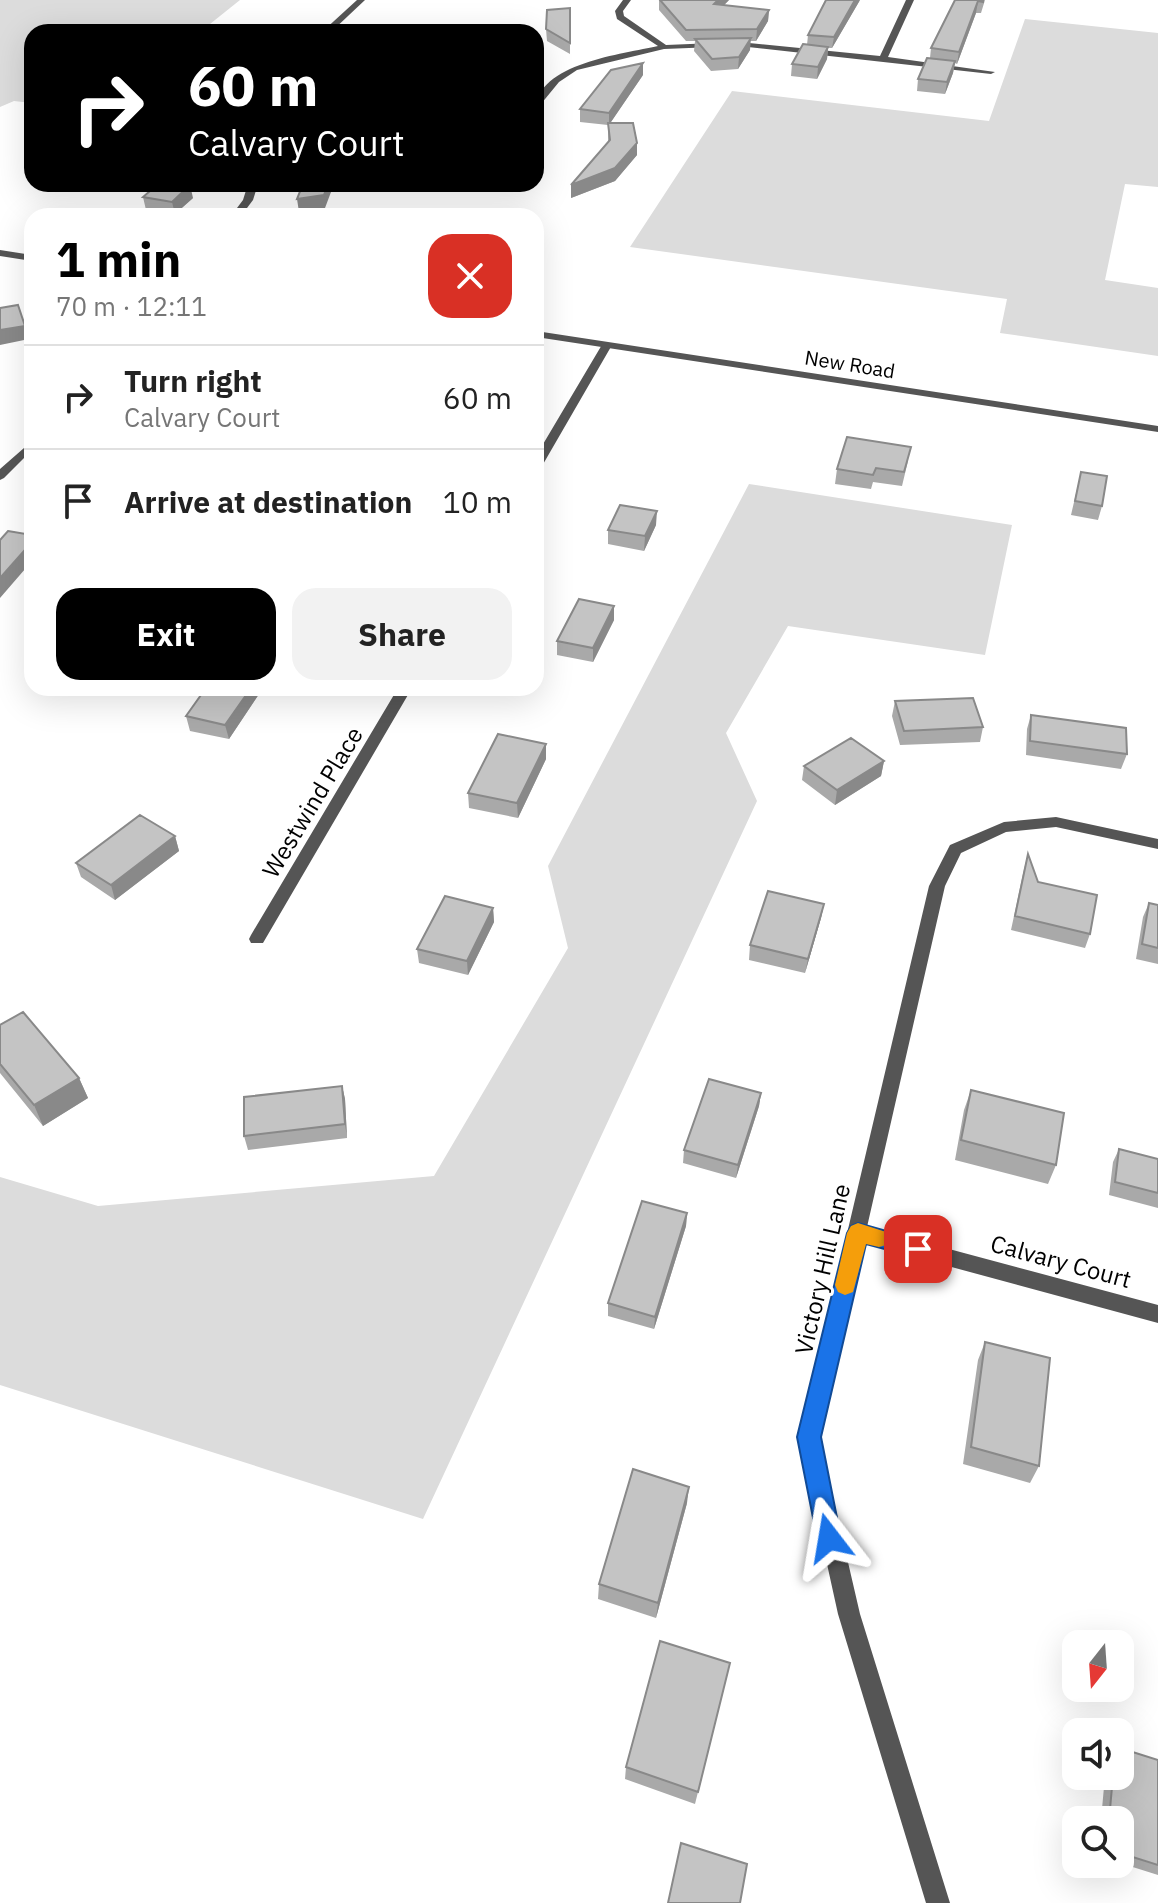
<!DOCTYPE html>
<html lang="en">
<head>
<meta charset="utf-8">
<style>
  body { margin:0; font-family:"IBM Plex Sans",sans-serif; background:#f2f2f2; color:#222; height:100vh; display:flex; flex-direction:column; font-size:30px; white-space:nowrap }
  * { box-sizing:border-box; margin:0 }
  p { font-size:26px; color:#767676 }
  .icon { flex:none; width:44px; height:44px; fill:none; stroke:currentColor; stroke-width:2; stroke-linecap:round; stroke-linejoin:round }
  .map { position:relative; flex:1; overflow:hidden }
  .drawer { position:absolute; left:24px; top:208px; width:520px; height:488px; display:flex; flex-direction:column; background:#fff; border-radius:24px; box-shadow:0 8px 32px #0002 }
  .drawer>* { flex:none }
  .guide { position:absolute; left:24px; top:24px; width:520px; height:168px; border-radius:24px; box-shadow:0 8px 32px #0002; background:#000; color:#fff; overflow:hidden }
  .needle { width:52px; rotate:197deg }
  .tools { position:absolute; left:1062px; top:1630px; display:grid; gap:16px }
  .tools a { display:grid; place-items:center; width:72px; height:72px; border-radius:16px; background:#fff; box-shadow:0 8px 32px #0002; font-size:40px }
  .pin { position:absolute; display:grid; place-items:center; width:68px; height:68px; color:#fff; margin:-34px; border-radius:16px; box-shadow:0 4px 12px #0006 }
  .me { position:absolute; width:88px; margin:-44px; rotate:346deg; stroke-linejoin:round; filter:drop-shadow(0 0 6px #0008) }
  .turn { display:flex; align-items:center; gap:28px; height:168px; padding:0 32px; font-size:36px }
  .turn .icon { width:104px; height:104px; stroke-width:2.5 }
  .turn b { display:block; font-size:56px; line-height:68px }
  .round { display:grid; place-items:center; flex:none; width:84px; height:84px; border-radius:24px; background:#f2f2f2 }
  .overview { display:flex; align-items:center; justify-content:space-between; height:136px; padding:0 32px }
  h1 { font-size:48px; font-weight:800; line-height:60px; color:#000 }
  .cta { display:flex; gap:16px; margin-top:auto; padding:16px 32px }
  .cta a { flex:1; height:92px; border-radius:24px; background:#000; color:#fff; font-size:32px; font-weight:800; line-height:92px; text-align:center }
  .cta a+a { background:#f2f2f2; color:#222 }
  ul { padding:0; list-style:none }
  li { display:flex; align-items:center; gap:24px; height:104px; padding:0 32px; border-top:2px solid #e0e0e0 }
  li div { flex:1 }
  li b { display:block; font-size:30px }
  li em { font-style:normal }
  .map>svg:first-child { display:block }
  .green { fill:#dcdcdc }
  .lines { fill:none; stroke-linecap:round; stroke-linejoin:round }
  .minor { fill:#555; fill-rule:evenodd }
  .tertiary { fill:#555; fill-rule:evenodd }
  .wall { fill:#a9a9a9 }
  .shaded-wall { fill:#898989 }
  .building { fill:#c4c4c4; stroke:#898989; stroke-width:2 }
  .route { fill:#1a73e8; stroke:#114b97; stroke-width:2 }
  .slow { fill:#f59e0b }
  .labels { text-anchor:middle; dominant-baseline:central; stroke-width:6; stroke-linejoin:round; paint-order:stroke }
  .far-street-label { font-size:20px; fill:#000; stroke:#fff }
  .street-label { font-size:24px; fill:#000; stroke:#fff }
</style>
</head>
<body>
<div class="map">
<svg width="1158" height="1903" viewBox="0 0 1158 1903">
  <rect width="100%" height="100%" fill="#fff"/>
  <path class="green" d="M0 0H240L200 32H32V103L14 101 0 107Z
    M1025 19 1158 33V187L1125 184 1105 280 1158 288V356L1000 333 1007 299 630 247 732 91 989 121Z
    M749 484 1012 525 985 655 788 626 726 733 757 801 423 1519 0 1385V1177L98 1206 434 1176 568 948 548 866Z"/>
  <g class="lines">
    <path class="minor" d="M357 0H365L331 32H322Z
      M623 0H631L623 11 624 16 666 45 739 42 880 56 906 0H914L888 57 995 72 991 74 739 46 664 49 577 70 559 82 536 110C536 63 624 54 658 46L617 19 615 11Z
      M248 184H258L253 200 241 216H231L243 200Z
      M603 343 612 345 542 466 536 469V456Z
      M32 441V450L4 478 0 480V469Z
      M398 688H412L263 943H251L249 939 251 935Z
      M1056 817 1158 839V849L1056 827 1006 832 961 853 945 886 867 1227 1158 1305V1323L863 1243 819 1437 860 1614 950 1903H926L838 1614 799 1437 929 886 950 845 1004 822Z"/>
    <path class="tertiary" d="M0 250 32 255V261L0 256Z
      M536 331 1158 426V432L536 337Z"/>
  </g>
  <path class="wall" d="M659 0H729L724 5 769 10 768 21 756 41H750V50L738 69 711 71 694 51 695 41H686L659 10Z
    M860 0 832 48H828L827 59 817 79 791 76 792 64 807 45 808 35Z
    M955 0H985L981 13H976L957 64 955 63 953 73 945 94 917 91 918 79 930 58 931 48Z
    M570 8V54L547 41 546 29Z
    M643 75 610 123 637 155 615 181 571 198 608 142V125L580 122V109Z
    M143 197 193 198 175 214 146 210Z
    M908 461 902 486 873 482 871 489 835 484 837 469Z
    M1081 472 1102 506 1098 520 1071 515Z
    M656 525 644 551 608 544V530Z
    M614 606V620L593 662 557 655V641Z
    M261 691 229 739 190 731 186 716Z
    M895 701 983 727 980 742 900 745 892 716Z
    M1031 715 1127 754 1121 769 1026 755 1027 729Z
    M546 744V759L518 818 469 808 468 793Z
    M884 761 881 776 835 805 802 780 804 766Z
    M175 836 179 851 115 900 81 877 76 863Z
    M1028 854 1038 882 1090 934 1085 948 1011 930 1024 869Z
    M1149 903 1158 905V964L1136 959 1143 917Z
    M824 904 821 918 805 973 749 960 750 945Z
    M493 908 494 922 468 975 419 963 417 949Z
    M0 1025 79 1078 88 1098 43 1126 0 1073Z
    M342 1086 345 1099 347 1138 248 1150 244 1136Z
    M971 1090 1056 1165 1048 1184 955 1160 964 1110Z
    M761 1093 759 1106 736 1178 683 1163 684 1150Z
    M1119 1149 1158 1159V1208L1109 1195 1113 1162Z
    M687 1213 686 1226 654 1329 608 1316V1303Z
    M985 1342 1039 1466 1030 1483 963 1464 978 1360Z
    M687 1503 656 1618 598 1599 599 1584Z
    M730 1663 695 1804 625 1779 626 1767Z
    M1158 1760V1875L1120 1863V1820H1101L1105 1776H1120Z"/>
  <path class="shaded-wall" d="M718 0H729L714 15V4Z
    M855 0H860L832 48 834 37Z
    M978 1 976 13 957 64 959 52Z
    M769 10 768 21 756 41 757 29Z
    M751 38 750 50 738 69 739 57Z
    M828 47 827 59 817 79 818 67Z
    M955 61 953 73 945 94 947 82Z
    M643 63V75L609 125V113Z
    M637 143V155L615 181 571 198V185Z
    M328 184H334L325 208 299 212 297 199Z
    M190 185 193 198 175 214 172 202Z
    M25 326 29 339 0 345V330Z
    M657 511 656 525 644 551 645 536Z
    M32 542V561L0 598V578Z
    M614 606V620L593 662V648Z
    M251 688H261V691L229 739 225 725Z
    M546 744V759L518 818 517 803Z
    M884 761 881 776 835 805 837 790Z
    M175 836 179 851 115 900 111 885Z
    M824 904 821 918 805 973 808 959Z
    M493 908 494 922 468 975 467 961Z
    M79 1078 88 1098 43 1126 34 1105Z
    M342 1086 345 1099 347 1138 345 1124Z
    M761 1093 759 1106 736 1178 738 1165Z
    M687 1213 686 1226 654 1329 655 1317Z
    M689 1487 687 1503 656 1618 658 1603Z"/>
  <path class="building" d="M660 0H718L714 4 769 10 757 29 686 30Z
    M826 0H855L834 37 808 35Z
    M955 0H983V2L978 1 959 52 931 48Z
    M570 8V43L546 29 547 10Z
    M751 38 739 57 712 59 695 39Z
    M803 44 828 47 818 67 792 64Z
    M927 58 955 61 947 82 918 79Z
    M643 63 609 113 580 109 611 70Z
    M608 123H633L637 143 615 168 571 185 610 140Z
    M158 184H190V185L172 202 143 197Z
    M303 184H328L324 195 297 199Z
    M119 211 150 215 114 216Z
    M18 305 25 326 0 330V308Z
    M847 437 911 447 904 472 876 468 873 475 837 469Z
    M1081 472 1107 476 1102 506 1075 501Z
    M620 505 657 511 645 536 608 530Z
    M8 531 32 535V542L0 578V540Z
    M579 599 614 606 593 648 557 641Z
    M206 688H251L225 725 186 716Z
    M973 698 983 727 904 731 895 701Z
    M1031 715 1126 728 1127 754 1030 741Z
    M498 734 546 744 517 803 468 793Z
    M851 738 884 761 837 790 804 766Z
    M140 815 175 836 111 885 76 863Z
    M1028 854 1038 882 1097 895 1090 934 1015 916Z
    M768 891 824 904 808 959 750 945Z
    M445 896 493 908 467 961 417 949Z
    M1149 903 1158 905V948L1142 944Z
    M23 1012 79 1078 34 1105 0 1064V1025Z
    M709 1079 761 1093 738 1165 684 1150Z
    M342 1086 345 1124 244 1136V1097Z
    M971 1090 1064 1113 1056 1165 961 1140Z
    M1119 1149 1158 1159V1193L1115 1182Z
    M642 1201 687 1213 655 1317 608 1303Z
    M985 1342 1050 1358 1039 1466 971 1447Z
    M633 1469 689 1487 658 1603 599 1584Z
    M660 1641 730 1663 698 1792 626 1767Z
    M1120 1748 1158 1760V1865L1120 1853V1820H1109L1113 1776H1120Z
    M681 1843 747 1864 740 1903H668Z"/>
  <path class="route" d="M858 1223 918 1240 926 1242 929 1249 926 1256 918 1258 866 1244 821 1437 841 1538 838 1547 829 1550 821 1547 817 1538 797 1437 847 1233 851 1226Z"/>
  <path class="slow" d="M858 1223 886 1232 889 1238 886 1245 879 1247 866 1244 853 1292 845 1295 838 1292 835 1285 847 1233 851 1226Z"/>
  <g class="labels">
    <g class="far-street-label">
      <text transform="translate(850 364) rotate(9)">New Road</text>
    </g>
    <g class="street-label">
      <text transform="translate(312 802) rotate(-59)">Westwind Place</text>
      <text transform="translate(1061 1261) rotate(15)">Calvary Court</text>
      <text transform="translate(822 1269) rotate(-77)">Victory Hill Lane</text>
    </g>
  </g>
</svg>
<div class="tools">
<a><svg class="needle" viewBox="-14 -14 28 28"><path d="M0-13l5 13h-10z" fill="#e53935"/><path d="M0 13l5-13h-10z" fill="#767676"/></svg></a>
<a><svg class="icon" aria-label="sound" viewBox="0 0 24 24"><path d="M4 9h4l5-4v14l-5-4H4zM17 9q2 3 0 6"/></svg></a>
<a><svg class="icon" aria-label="search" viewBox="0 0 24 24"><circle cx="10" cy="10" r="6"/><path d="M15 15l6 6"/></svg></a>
</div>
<div class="pin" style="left:918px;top:1249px;background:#d93025"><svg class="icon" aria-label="arrive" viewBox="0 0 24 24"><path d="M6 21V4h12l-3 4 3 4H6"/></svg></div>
<svg class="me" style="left:829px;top:1538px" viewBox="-20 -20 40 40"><path d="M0-17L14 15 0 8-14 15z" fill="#1a73e8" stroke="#fff" stroke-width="4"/></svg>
<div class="guide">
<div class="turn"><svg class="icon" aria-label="right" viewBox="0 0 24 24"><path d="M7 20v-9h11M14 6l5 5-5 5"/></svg><div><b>60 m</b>Calvary Court</div></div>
</div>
<section class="drawer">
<div class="overview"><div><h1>1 min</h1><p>70 m · 12:11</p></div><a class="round" style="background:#d93025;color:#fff"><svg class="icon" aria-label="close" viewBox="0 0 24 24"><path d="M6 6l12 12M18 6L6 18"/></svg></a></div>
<ul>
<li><svg class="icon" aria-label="right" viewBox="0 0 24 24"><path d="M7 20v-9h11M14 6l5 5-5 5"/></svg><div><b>Turn right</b><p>Calvary Court</p></div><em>60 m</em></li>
<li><svg class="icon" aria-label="arrive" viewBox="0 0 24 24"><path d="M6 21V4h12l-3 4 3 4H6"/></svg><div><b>Arrive at destination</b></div><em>10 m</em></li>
</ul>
<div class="cta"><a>Exit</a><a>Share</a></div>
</section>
</div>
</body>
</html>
